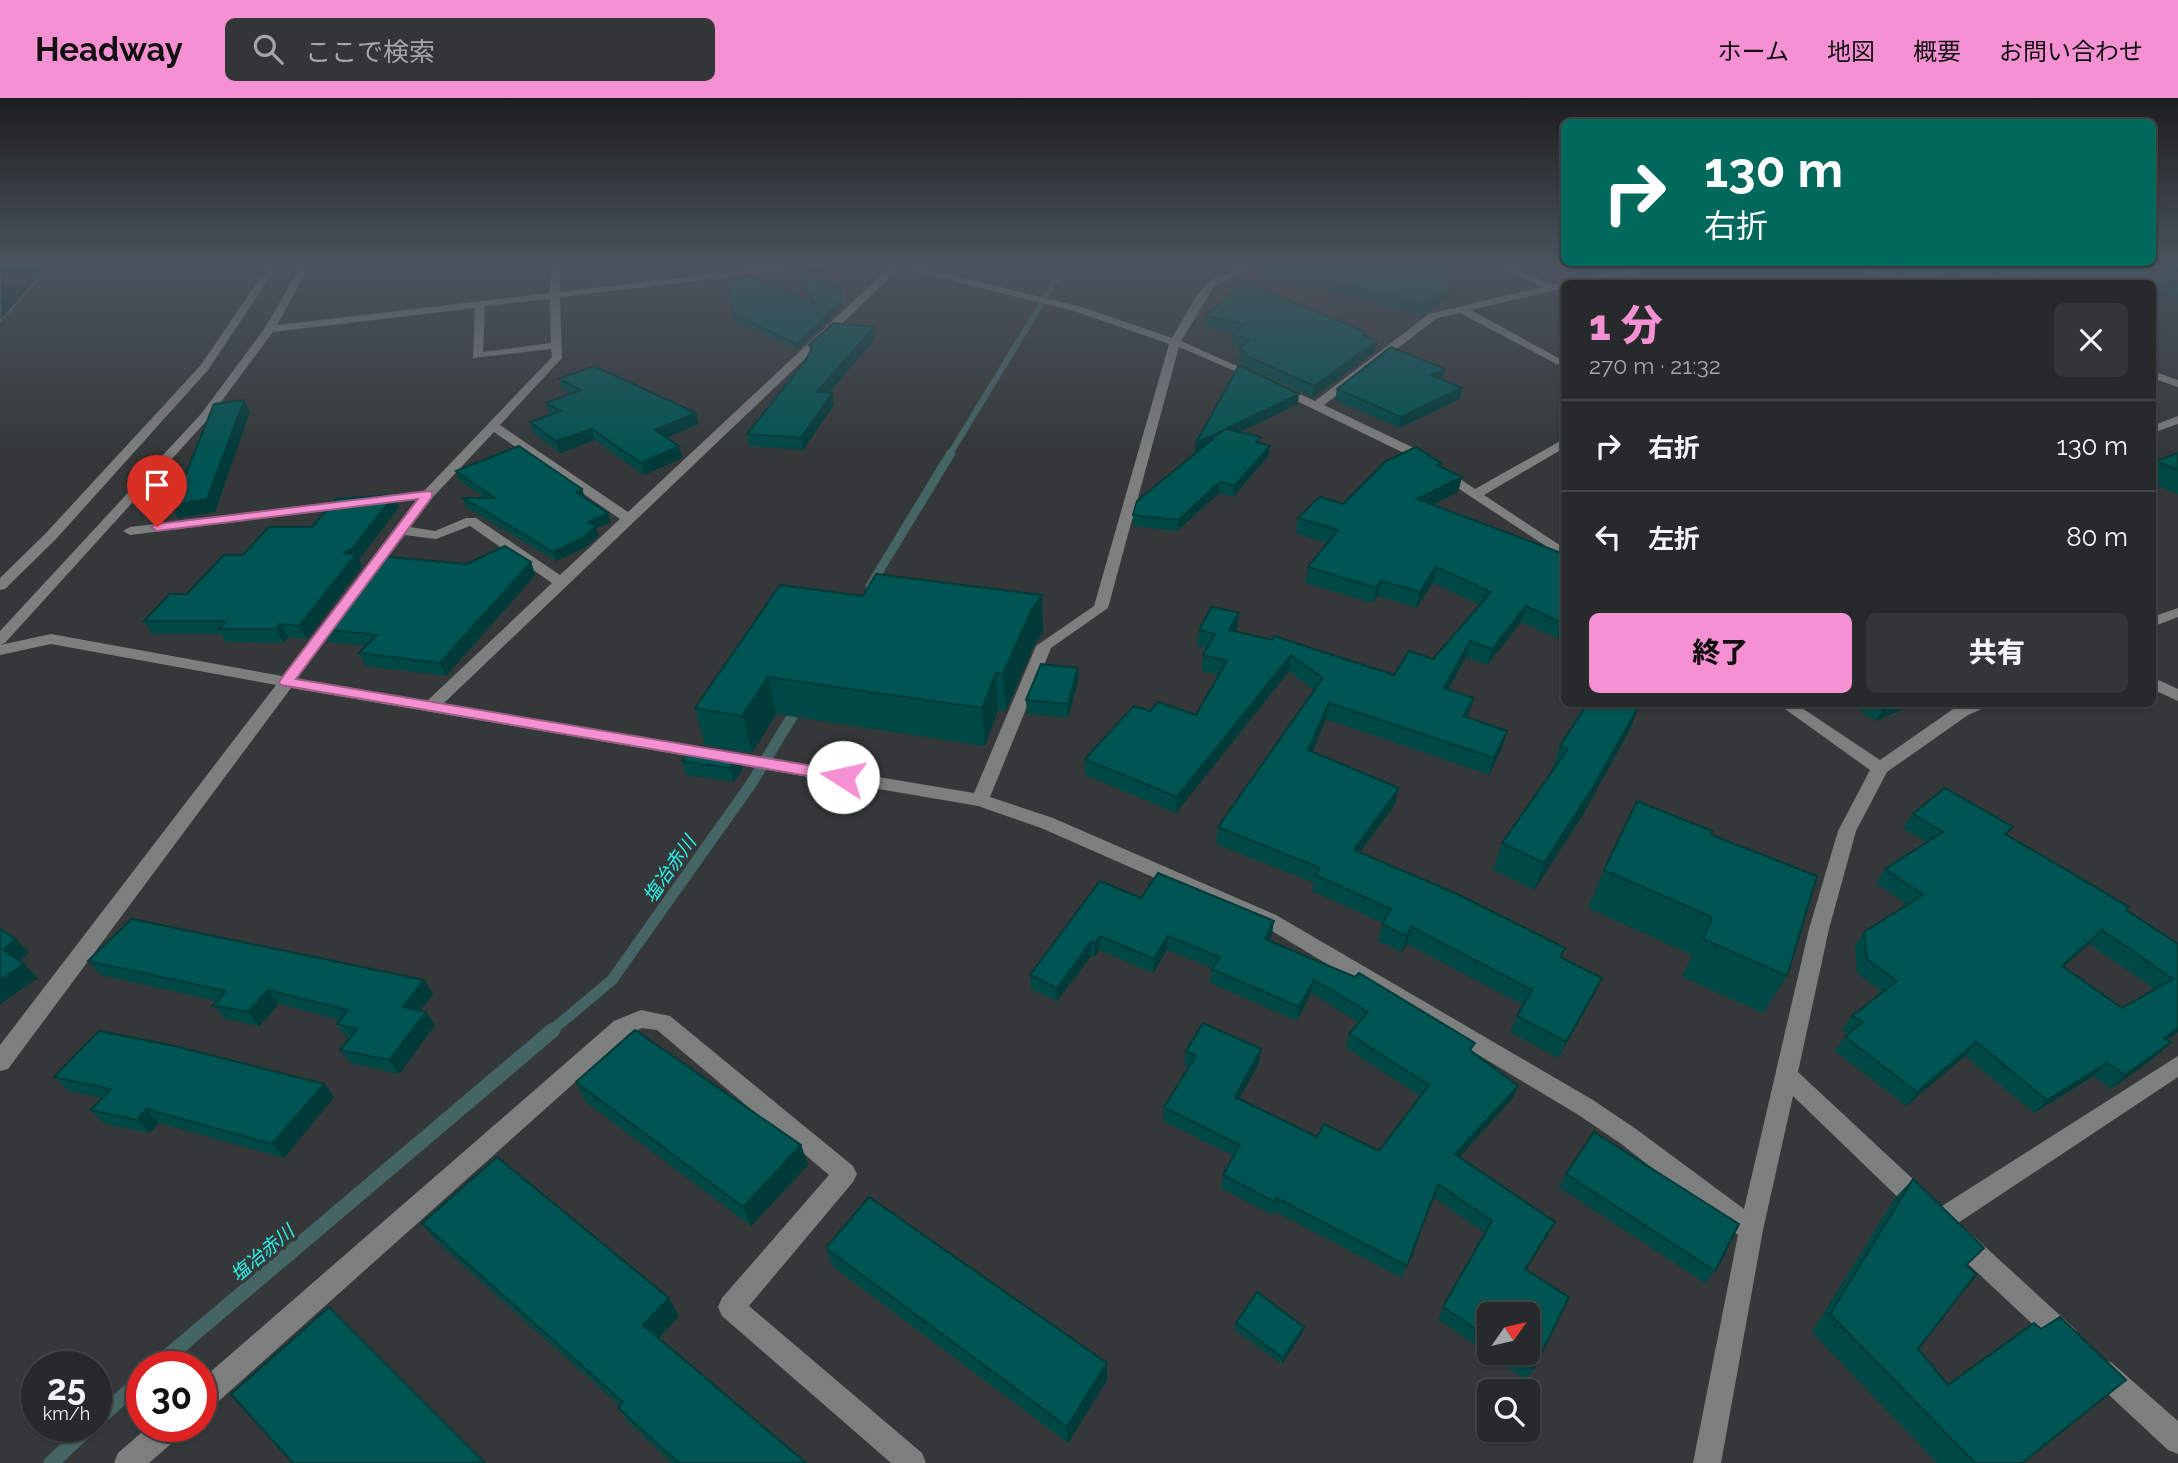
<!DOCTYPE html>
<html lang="ja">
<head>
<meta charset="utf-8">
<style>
  body { margin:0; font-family:Raleway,"Noto Sans JP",sans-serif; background:#333636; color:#f1f3f6; height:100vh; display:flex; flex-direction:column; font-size:26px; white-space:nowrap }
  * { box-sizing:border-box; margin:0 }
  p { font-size:23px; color:#a4a7a8 }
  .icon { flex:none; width:38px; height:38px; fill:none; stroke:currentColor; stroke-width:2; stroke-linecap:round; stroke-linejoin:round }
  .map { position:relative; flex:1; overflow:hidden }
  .drawer { position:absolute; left:1561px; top:182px; width:595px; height:427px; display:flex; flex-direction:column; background:#272a2a; border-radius:10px; box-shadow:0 2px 5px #0004,0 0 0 2px #434647 }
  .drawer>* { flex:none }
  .top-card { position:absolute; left:1561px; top:21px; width:595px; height:147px; border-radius:10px; box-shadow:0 2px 5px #0004,0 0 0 2px #434647; background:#00695c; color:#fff; overflow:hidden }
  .needle { width:46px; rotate:56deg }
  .fabs { position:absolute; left:1477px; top:1204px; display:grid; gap:14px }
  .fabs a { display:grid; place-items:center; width:63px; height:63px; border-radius:10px; background:#272a2a; box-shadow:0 2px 5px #0004,0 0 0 2px #434647; font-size:35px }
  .speed { position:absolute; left:21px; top:1253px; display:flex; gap:14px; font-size:35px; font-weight:700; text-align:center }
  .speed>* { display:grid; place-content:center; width:91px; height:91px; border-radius:50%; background:#272a2a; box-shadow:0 2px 5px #0004,0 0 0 2px #434647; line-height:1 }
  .speed small { font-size:18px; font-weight:400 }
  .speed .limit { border:10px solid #d22; background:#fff; color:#111 }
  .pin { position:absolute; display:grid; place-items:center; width:60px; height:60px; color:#fff; margin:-72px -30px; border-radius:50% 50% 50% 0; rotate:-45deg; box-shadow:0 0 7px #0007 }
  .pin .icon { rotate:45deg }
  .me { position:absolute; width:77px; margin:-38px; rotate:280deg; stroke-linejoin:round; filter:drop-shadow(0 0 5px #0008) }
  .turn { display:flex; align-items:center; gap:24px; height:147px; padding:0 28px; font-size:32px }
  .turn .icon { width:91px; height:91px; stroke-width:2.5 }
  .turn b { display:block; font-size:49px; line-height:60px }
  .round { display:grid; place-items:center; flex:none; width:74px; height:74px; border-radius:10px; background:#333636 }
  .head { display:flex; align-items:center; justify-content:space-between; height:119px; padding:0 28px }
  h1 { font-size:42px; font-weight:800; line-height:52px; color:#f591d2 }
  .primary-button { display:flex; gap:14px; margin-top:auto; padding:14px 28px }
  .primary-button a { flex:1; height:80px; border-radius:10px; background:#f591d2; color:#111; font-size:28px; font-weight:800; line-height:80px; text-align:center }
  .primary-button a+a { background:#333636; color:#f1f3f6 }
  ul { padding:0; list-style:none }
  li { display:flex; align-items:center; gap:21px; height:91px; padding:0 28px; border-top:2px solid #434647 }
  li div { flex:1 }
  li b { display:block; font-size:26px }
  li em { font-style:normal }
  header { display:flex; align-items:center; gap:42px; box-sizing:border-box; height:98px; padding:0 35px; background:#f591d2; color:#111 }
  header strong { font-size:33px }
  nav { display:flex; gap:38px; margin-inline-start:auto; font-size:24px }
  .search { width:490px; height:63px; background:#333636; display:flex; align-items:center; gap:18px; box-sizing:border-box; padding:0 24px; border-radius:10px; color:#a4a7a8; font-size:26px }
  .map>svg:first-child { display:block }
  .water { fill:#002d2c; stroke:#456564; stroke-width:2 }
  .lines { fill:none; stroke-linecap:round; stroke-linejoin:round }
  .stream-far3 { stroke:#456564; stroke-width:6 }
  .stream-far2 { stroke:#456564; stroke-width:9 }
  .stream-far1 { stroke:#456564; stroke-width:11 }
  .stream { stroke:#456564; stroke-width:15 }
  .minor { fill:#7d7f7e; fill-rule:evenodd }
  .wall { fill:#004846; fill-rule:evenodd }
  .shaded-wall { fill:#003b39 }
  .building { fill:#005451; stroke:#003b39; stroke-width:2; fill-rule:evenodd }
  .route { fill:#f591d2; stroke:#9f5e88; stroke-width:2 }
  .labels { text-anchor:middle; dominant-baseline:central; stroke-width:7; stroke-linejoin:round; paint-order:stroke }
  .water-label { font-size:19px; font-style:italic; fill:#29f4ed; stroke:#343838 }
</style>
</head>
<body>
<header>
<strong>Headway</strong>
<div class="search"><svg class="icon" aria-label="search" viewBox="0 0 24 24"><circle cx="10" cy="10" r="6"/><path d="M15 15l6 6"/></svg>ここで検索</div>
<nav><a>ホーム</a><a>地図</a><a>概要</a><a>お問い合わせ</a></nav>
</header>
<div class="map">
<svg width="2178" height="1365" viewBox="0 0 2178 1365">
  <rect width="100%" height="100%" fill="#343838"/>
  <path class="water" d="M0 167H50L0 224Z"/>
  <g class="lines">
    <path class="stream-far3" d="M950 356 1065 167"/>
    <path class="stream-far2" d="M870 488 951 355"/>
    <path class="stream-far1" d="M551 933 612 882 751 686 799 607"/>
    <path class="stream" d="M155 1269 553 932
      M96 1323 142 1281
      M51 1365 91 1328"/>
    <path class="minor" d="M269 167H278L208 272 56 441 5 491 0 492V480L46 435 200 268Z
      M301 167H310L277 227 550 195V167H559L560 194 787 167H811L807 170 560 199 562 260 500 327 628 414 892 167H910L1082 209 1172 240 1197 197 1209 183 1240 170 1242 167H1250L1247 174 1215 187 1181 243 1315 303 1429 216 1542 189 1496 167H1507L1553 187 1567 185 1564 186V190L1471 212 1564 263V270L1460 215 1437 220 1324 307 1414 350 1475 391 1564 341V350L1484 397 1564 450V460L1406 356 1237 274 1179 249 1108 510 1051 550 990 699 1053 720 1276 817 1593 1002 1636 1031 1744 1111 1809 831 1838 733 1870 672 1778 606H1796L1880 662 1956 609 1965 606H1986L1984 610 1968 617 1887 674 1856 733 1829 831 1798 974 1930 1097 1933 1105 1930 1113 1921 1116 1912 1113 1793 998 1763 1132 1721 1365H1693L1738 1137 1620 1045 1577 1016 1262 827 1041 730 978 708 291 590 8 971 0 973V947L276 587 51 546 0 557V547L51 536 282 578 332 514 337 513 344 517 297 581 427 603 552 485 470 428 436 441 404 437 371 481H361V475L417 401 130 437 123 433 130 429 424 393 552 259 551 251 473 260 475 210 273 234 209 320 5 545 0 547V533L201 316 265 230ZM900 170 1074 213 1169 246 1094 508 1036 548 974 695 443 606ZM550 201 551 245 483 254 485 208ZM494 334 620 421 560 477 476 420H466L435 433 410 429 433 399Z
      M1645 167H1660L1588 186H1569Z
      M1851 167H1863L1911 186H1897Z
      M2152 273 2178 282V289L2152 280Z
      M2178 318V326L2152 335V328Z
      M2178 510V519L2152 529V519Z
      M2152 579 2178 591V603L2152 591Z
      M641 912 670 918 853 1068 857 1076 853 1084 749 1208 922 1355 926 1365H891L722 1218 718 1209 722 1200 829 1077 657 932 642 930 630 935 211 1310 201 1314V1282L614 923Z
      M2178 958V979L1949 1131 1940 1135 1931 1131 1928 1123 1931 1115Z
      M1959 1129 1968 1133 2076 1232 2080 1241 2076 1250 2067 1254 2058 1250 1950 1149 1947 1141 1950 1133Z
      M2103 1261 2112 1265 2178 1323V1356L2168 1352 2094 1283 2090 1274 2094 1265Z
      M149 1328H184L180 1338 149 1365H114L118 1355Z"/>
  </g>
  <path class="wall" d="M1219 167H1239L1233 170Z
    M1250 167H1452L1448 200 1423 217 1250 174Z
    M1878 167H2178V199L2170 197 2152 186H1965L1956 182 1942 186H1929Z
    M795 168 812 179 842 196V210L797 252 735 223 726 182 812 205 796 174Z
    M1206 218 1366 234 1365 238 1377 243 1375 254 1313 299 1244 268V265L1238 262 1240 250 1231 248 1232 237 1235 235 1205 229Z
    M874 229 875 241 829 295 834 307 803 352 749 348 747 336 805 263 810 255 809 247Z
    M1445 271 1442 282 1462 290 1460 301 1399 330 1335 302 1337 291Z
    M559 281 696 315 699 326 666 340 682 360 644 377 595 342 560 355 533 335 530 324 551 317 549 316 546 305 571 296 562 291Z
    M1298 306 1240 334 1260 345 1268 358 1233 399 1219 395 1177 433 1133 428V417L1195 355Z
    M2178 355V396L2152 385V369L2157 363Z
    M1441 365 1440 369 1462 379 1458 394 1433 407 1564 456V539L1561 542 1521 524 1487 567 1466 559 1448 591 1474 600 1467 620 1507 633 1502 649 1489 677 1326 621 1312 654 1395 706 1360 754 1561 860 1594 897 1558 960 1510 934 1517 918 1523 907 1407 846 1402 854 1378 843 1383 825 1312 793 1314 785 1216 746 1218 729 1314 592 1289 573 1176 715 1085 677V661L1150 613 1196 617 1219 577 1202 573 1203 557 1207 550 1197 548 1199 532 1237 531 1236 533 1394 577 1433 561 1480 507 1433 485 1416 510 1378 498 1373 505 1305 485 1308 469 1327 445 1296 435 1298 420 1343 406Z
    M456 373 582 391 585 400 611 424 596 430 599 437 586 449 556 463 466 409 463 400H485L459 382Z
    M399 409 359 462 362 468 307 541 288 539 283 545 226 544 221 536H153L144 523 187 496 243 457 312 429Z
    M531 464 535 477 446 578 366 568 359 555 367 548 328 544 321 531 467 466Z
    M780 487 1043 534 1034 547 1006 613 998 612 985 648 776 616 752 655 705 647 695 610Z
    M1078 570V583L1068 620 1027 616 1026 602Z
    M1850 606H1914L1876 623Z
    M1631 629 1582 718 1534 792 1493 772 1502 745 1551 675 1560 648Z
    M682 663 743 670 734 684 686 677Z
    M1913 716 2007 737 2178 846V934L2167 941 2156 958 2111 991 2093 978 2034 1015 1965 958 1906 1008 1835 953 1845 939 1849 936 1842 932 1852 918 1883 894 1857 875 1855 848 1864 834 1907 807 1876 785 1885 771 1927 745 1903 730ZM2089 846 2155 891 2122 910 2063 869Z
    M1711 737 1787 878 1763 915 1682 879 1692 857 1588 810 1604 772Z
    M1141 800 1272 837 1269 843 1472 954 1518 988 1512 1001 1459 1059 1555 1124 1526 1171 1534 1270 1526 1282 1438 1221 1485 1135 1433 1099 1402 1180 1274 1113 1272 1117 1221 1090 1223 1077 1234 1058 1163 1023 1164 1009 1189 969 1184 967 1186 953 1259 965 1239 1001 1317 1039 1379 1053 1420 998 1346 950 1349 936 1359 925 1311 895 1297 923 1210 885 1212 870 1167 852 1153 875 1099 852 1094 859 1091 858 1057 903 1031 891 1030 877ZM1489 1216 1528 1255H1489Z
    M88 863 424 882 433 896 420 912 426 914 435 927 399 976 350 965 340 952 349 941 347 940 337 926 340 922 279 906 259 928 225 921 213 907 217 903 101 877Z
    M54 979 324 986 334 999 284 1060 159 1025 150 1035 105 1026 91 1012 102 1000 69 993Z
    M576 984 801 1047 808 1067 751 1128 586 1004Z
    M1566 1076 1715 1173 1705 1185 1559 1089Z
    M1913 1081 1966 1167 1918 1251 1948 1287 2022 1365H1937L1812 1234 1895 1100Z
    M422 1125 679 1218 658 1240 806 1365H672L630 1326 618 1310 620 1308 437 1144Z
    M826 1150 1107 1265V1282L1068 1345 832 1168Z
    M1236 1225 1302 1235 1282 1266 1234 1231Z"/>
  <path class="shaded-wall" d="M828 167H845L804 182 803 176Z
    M1952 167H1963L1956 182 1942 186H1936L1944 169Z
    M2178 180V185L2170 197 2152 203V187Z
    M1450 189 1448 200 1423 217 1425 206Z
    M841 190 842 210 797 252 796 246Z
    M874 229 875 241 819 306 817 294Z
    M1377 243 1375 254 1313 299 1314 288Z
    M1445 271 1442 282 1431 277Z
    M1462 290 1460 301 1399 330 1401 319Z
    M832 295 834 307 803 352 801 340Z
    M1299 296 1298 306 1225 341 1226 331Z
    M244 302 250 314 215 414 178 420 170 407Z
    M696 315 699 326 658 343 655 332Z
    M592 331 595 342 560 355 556 343Z
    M1224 332 1195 356 1196 345Z
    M679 348 682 360 644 377 641 365Z
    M1270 348 1268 358 1233 399 1234 388Z
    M1462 379 1458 394 1414 416 1417 401Z
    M1220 384 1219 395 1177 433 1178 422Z
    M582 391 585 400 576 394Z
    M394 397 399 409 359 462 362 468 307 541 299 528 343 455Z
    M608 415 611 424 596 430 599 437 586 449 556 463 553 454 588 424Z
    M531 464 535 477 446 578 440 565Z
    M1436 469 1433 485 1416 510 1420 494Z
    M1381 483 1378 498 1373 505 1376 490Z
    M1042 497 1043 534 1034 547 1006 613 1003 576 1032 511Z
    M1526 508 1521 524 1487 567 1492 551Z
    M1239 515 1237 531 1228 547 1229 532Z
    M280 526 288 539 283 545 276 531Z
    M1564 531V539L1561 542Z
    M1470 543 1466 559 1440 606 1444 590Z
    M1291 557 1289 573 1176 715 1177 699Z
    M1078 570V583L1068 620V606Z
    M996 575 998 612 985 648 982 610Z
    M768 579 776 616 752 655 742 618Z
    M1474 600 1469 616 1459 635 1463 618Z
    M1329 605 1326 621 1306 669 1308 652Z
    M1640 606 1631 629 1582 718 1534 792 1544 765Z
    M1889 606H1914L1876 623 1885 607Z
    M1507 633 1502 649 1489 677 1494 660Z
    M739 656 743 670 734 684 730 670Z
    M1399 690 1395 706 1350 768 1354 752Z
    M1274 823 1272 837 1263 855 1265 841Z
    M1412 829 1407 846 1402 854 1406 838Z
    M2102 832 2089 846 2049 882 2062 868Z
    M1100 838 1099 852 1094 859 1095 845Z
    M1168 838 1167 852 1153 875 1154 861Z
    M16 841 29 855 16 866 3 852Z
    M1091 844V858L1057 903V890Z
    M24 866 38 880 0 906V882Z
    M1602 880 1594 897 1558 960 1566 944Z
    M424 882 433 896 412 923 403 909Z
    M1314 882 1311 895 1297 923 1299 909Z
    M268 892 279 906 259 928 248 914Z
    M426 914 435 927 399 976 389 962Z
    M2178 930V934L2150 953 2164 940Z
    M1976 944 1965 958 1906 1008 1917 994Z
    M2171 944 2156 958 2111 991 2125 977Z
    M1261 951 1259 965 1233 1012 1235 999Z
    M2107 965 2093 978 2034 1015 2047 1002Z
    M324 986 334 999 284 1060 272 1046Z
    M1518 988 1512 1001 1450 1069 1455 1056Z
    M146 1011 159 1025 150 1035 137 1022Z
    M801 1047 808 1067 751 1128 743 1109Z
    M1555 1124 1548 1137 1519 1183 1525 1171Z
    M669 1200 679 1218 654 1245 643 1227Z
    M1304 1229 1302 1235 1282 1266 1283 1260Z
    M1107 1265V1282L1068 1345 1067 1329Z"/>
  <path class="building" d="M802 167H828L803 176 841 190V204L796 246 734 216 726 182 746 176 815 206 795 168Z
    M1264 167H1452L1450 189 1425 206Z
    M1974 167H2117L2114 168 2178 167V180L2152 187V186H2026Z
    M1244 184 1366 234 1363 237 1377 243 1314 288 1245 257 1246 255 1239 251 1249 241 1232 237 1246 226 1206 218Z
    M833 225 874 229 817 294 832 295 801 340 747 336 805 263 813 249 809 247Z
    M1391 249 1445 271 1431 277 1462 290 1401 319 1337 291Z
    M1239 267 1299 296 1226 331 1261 339 1256 344 1270 348 1234 388 1220 384 1178 422 1133 417 1137 403 1224 332 1196 345Z
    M594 268 696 315 655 332 679 348 641 365 592 331 556 343 530 324 561 313 546 305 581 292 559 281Z
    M244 302 207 401 170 407 182 379 185 378 214 306Z
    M519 348 582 391 576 394 608 415 588 424 596 428 583 440 553 454 463 400H494L456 373Z
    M1416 349 1441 365 1437 367 1462 379 1417 401 1564 456V480L1563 481 1564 482V526L1526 508 1492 551 1470 543 1444 590 1474 600 1463 618 1507 633 1494 660 1329 605 1308 652 1399 690 1354 752 1457 796 1565 850 1560 859 1602 880 1566 944 1517 918 1532 892 1412 829 1406 838 1382 826 1391 811 1315 777 1320 770 1218 729 1323 580 1291 557 1177 699 1085 661 1134 608 1150 613 1158 604 1196 617 1227 563 1203 557 1215 536 1199 532 1212 509 1239 515 1229 532 1272 542 1274 538 1394 577 1409 553 1433 561 1491 494 1436 469 1420 494 1381 483 1376 490 1308 469 1338 432 1298 420 1320 399 1343 406 1386 363Z
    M2178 355V372L2157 363Z
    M394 397 352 451 343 455 356 456 299 528 280 526 276 531H218L226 523H144L170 496H187L224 457H243L269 429H312L336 401Z
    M505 448 531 464 440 565 359 555 377 537 321 531 377 458 467 466Z
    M876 476 1042 497 1032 511 1003 576 996 575 982 610 768 579 742 618 695 610 780 487 863 498Z
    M1041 566 1078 570 1068 606 1026 602Z
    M1587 606H1640L1592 691 1544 765 1502 745 1568 651 1560 648Z
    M691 648 739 656 730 670 682 663Z
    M1945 690 2013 729 2005 736 2129 809 2126 812 2178 846V930L2164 940 2171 944 2125 977 2107 965 2047 1002 1976 944 1917 994 1845 939 1863 924 1852 918 1897 883 1867 861 1864 834 1923 797 1885 771 1943 734 1913 716ZM2102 832 2173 881 2122 910 2062 868Z
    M1637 703 1712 733 1711 737 1817 778 1787 878 1703 841 1712 819 1604 772Z
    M1158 775 1274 823 1265 841 1355 879 1359 875 1475 945 1470 952 1518 988 1455 1056 1555 1124 1525 1171 1569 1199 1534 1270 1511 1255H1528V1216H1489V1240L1443 1209 1492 1123 1438 1086 1407 1168 1277 1100 1275 1104 1223 1077 1240 1047 1164 1009 1196 958 1186 953 1203 925 1261 951 1235 999 1317 1039 1324 1026 1379 1053 1429 987 1349 936 1368 914 1314 882 1299 909 1212 871 1220 859 1168 838 1154 861 1100 838 1095 845 1091 844 1057 890 1030 877 1100 783 1141 800Z
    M132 821 424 882 403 909 426 914 389 962 340 952 357 931 337 926 348 912 268 892 248 914 213 907 226 893 88 863Z
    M0 831 16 841 3 852 24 866 0 882Z
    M635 932 801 1047 743 1109 576 984Z
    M99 933 174 948 324 986 272 1046 146 1011 137 1022 91 1012 111 991 54 979Z
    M1594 1034 1739 1126 1715 1173 1566 1076Z
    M497 1059 669 1200 643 1227 806 1365H679L618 1310 623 1304 422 1125Z
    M1913 1081 1984 1150 1966 1167 1976 1176 1918 1251 1948 1287 2034 1225 2041 1231 2060 1219 2126 1282 2022 1365H1975L1830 1216Z
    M869 1099 1107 1265 1067 1329 826 1150Z
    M1257 1194 1304 1229 1283 1260 1236 1225Z
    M329 1209 485 1365H293L231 1296Z"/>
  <linearGradient id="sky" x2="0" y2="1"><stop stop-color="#1d1f1f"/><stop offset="0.47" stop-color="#4a535e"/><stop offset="1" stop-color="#4a535e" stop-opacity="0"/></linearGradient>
  <rect width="2178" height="358" fill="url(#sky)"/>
  <path class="route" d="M428 393 432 394V399L296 581 843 673 849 675 851 679 849 682 843 684 281 587 279 584 281 581 418 401 157 433 151 429 157 426Z"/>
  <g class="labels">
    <g class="water-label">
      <text transform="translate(669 771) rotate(-55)">塩冶赤川</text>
      <text transform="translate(262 1155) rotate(-40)">塩冶赤川</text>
    </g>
  </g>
</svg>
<div class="fabs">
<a><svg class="needle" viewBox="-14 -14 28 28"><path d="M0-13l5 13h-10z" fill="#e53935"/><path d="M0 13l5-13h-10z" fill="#a4a7a8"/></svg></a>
<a><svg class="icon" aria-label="search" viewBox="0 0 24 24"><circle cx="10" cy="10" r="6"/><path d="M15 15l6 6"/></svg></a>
</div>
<div class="speed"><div>25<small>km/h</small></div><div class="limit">30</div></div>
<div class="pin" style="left:157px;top:429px;background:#d93025"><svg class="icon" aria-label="arrive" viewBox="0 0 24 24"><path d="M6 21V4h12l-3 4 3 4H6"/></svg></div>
<svg class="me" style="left:843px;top:679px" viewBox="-20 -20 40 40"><circle r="19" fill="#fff"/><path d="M0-13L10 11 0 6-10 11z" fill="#f591d2"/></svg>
<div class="top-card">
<div class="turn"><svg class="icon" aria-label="right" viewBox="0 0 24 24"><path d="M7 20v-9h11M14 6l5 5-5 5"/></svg><div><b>130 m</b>右折</div></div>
</div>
<section class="drawer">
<div class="head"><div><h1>1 分</h1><p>270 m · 21:32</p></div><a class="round"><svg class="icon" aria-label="close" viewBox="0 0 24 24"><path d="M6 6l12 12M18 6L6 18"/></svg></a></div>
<ul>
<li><svg class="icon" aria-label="right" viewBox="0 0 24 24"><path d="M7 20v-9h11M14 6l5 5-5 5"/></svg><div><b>右折</b></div><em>130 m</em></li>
<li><svg class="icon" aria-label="left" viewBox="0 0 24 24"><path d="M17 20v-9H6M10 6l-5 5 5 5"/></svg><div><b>左折</b></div><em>80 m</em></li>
</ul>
<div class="primary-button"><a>終了</a><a>共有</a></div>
</section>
</div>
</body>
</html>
